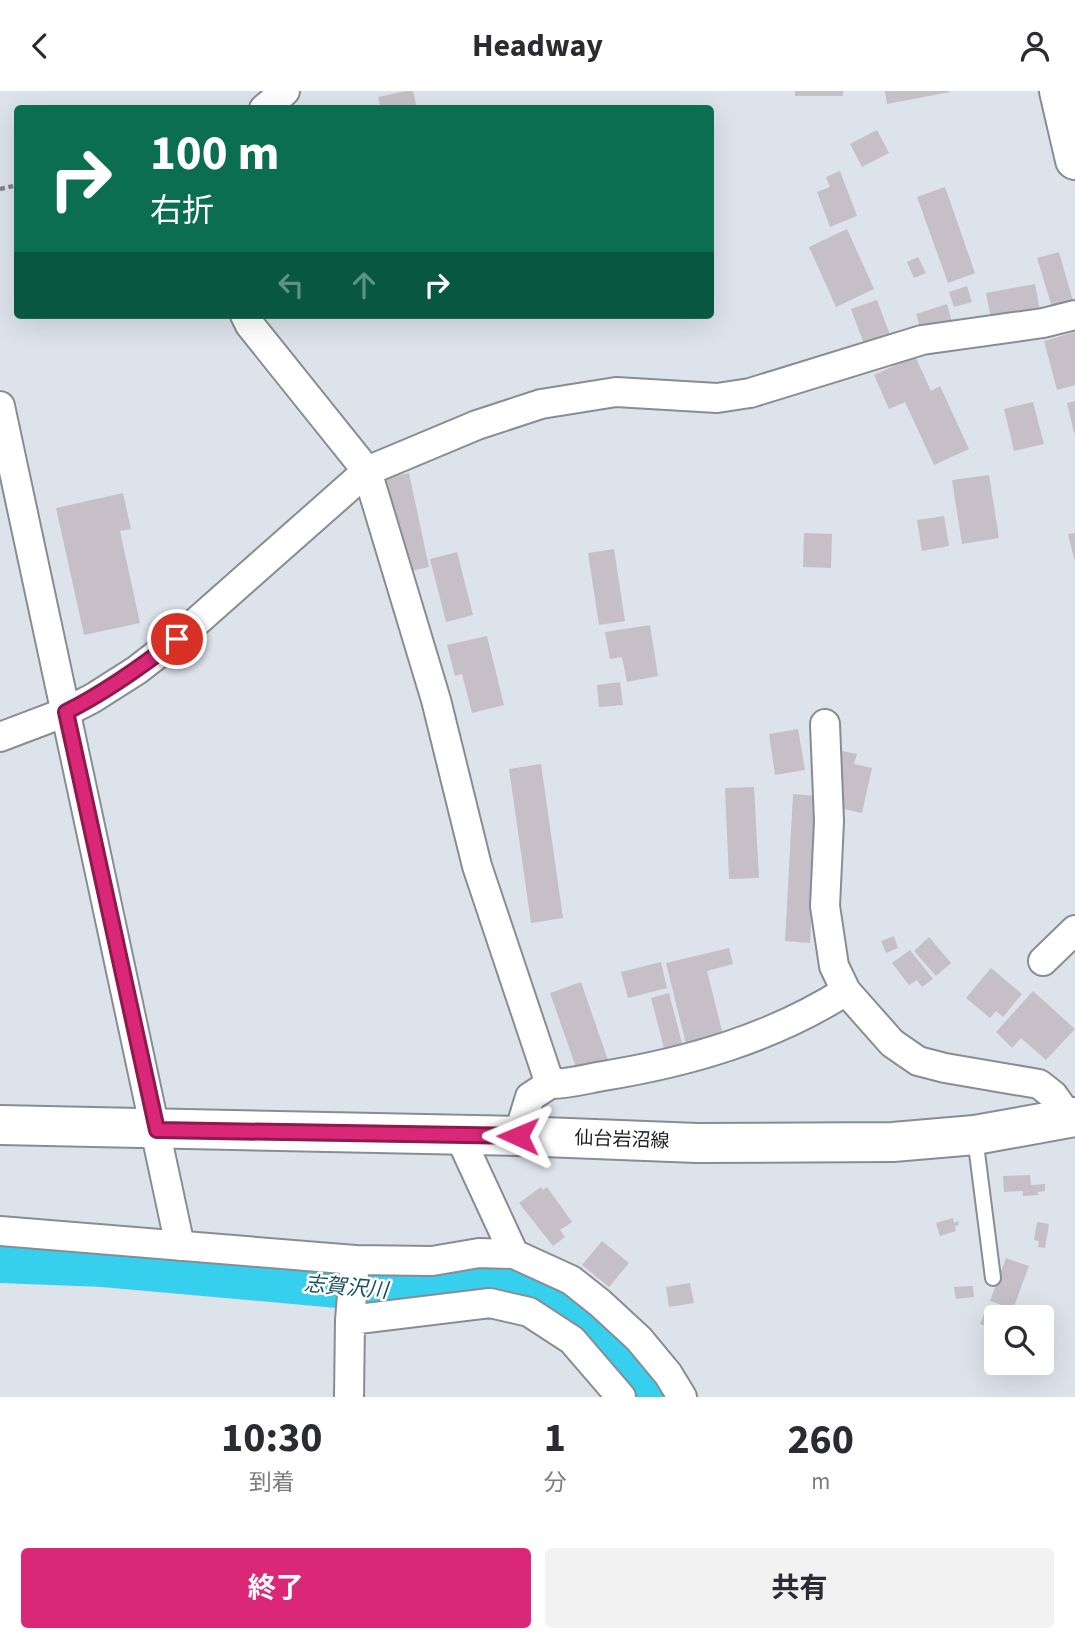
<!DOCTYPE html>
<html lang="ja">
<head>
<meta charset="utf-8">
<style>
  body { margin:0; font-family:"Source Sans 3","Noto Sans JP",sans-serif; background:#f2f2f3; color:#2b2b33; height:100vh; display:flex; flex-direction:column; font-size:26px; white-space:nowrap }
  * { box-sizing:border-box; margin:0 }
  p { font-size:23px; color:#7c7c81 }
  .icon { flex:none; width:38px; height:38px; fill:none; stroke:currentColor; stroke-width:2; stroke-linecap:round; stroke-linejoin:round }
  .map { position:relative; height:1306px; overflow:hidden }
  .side { display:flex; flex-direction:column; background:#fff; flex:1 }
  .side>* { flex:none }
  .guide { position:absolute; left:14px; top:14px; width:700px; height:214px; border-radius:7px; box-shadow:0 7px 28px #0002; background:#0b6e4f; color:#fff; overflow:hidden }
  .buttons { position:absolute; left:984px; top:1214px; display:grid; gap:14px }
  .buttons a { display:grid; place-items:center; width:70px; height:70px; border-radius:7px; background:#fff; box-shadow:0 7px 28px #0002; font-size:35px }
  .pin { position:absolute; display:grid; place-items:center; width:60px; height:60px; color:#fff; margin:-30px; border:4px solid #fff; border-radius:50%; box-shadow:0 2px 7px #0007 }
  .me { position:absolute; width:77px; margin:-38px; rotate:271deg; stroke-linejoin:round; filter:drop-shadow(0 0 5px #0008) }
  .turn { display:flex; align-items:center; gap:24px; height:147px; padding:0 21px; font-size:32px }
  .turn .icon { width:91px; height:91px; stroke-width:2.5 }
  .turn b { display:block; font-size:49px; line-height:60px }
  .lanes { display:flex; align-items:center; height:66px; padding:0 21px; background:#0003; justify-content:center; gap:35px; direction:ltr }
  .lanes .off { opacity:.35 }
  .eta { display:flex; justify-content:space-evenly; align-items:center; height:119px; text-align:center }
  .eta b { font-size:42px; font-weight:700; line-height:49px }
  .cta { display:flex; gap:14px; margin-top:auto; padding:14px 21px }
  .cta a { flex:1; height:80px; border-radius:7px; background:#db2777; color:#fff; font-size:28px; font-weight:700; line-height:80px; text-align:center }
  .cta a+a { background:#f2f2f3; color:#2b2b33 }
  header { display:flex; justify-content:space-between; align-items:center; height:91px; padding:0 21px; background:#fff; font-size:32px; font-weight:700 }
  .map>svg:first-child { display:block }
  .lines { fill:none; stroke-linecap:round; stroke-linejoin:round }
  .river { stroke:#37cfee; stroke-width:42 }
  .building { fill:#c6bfc7 }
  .lane-casing { stroke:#888d95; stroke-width:18 }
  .street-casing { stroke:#888d95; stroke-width:32 }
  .primary-casing { stroke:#888d95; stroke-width:42 }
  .path { stroke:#81858a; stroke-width:4.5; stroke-dasharray:5 3.5; stroke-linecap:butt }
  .lane { stroke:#fff; stroke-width:14 }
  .street { stroke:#fff; stroke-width:28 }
  .primary { stroke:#fff; stroke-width:38 }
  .route-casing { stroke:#8e194d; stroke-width:18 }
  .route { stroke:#db2777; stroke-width:12 }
  .labels { text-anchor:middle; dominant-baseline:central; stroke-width:5; stroke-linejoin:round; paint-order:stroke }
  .street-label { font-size:19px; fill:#1a1c1f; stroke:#fff }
  .water-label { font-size:21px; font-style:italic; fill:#14515e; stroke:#fff }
</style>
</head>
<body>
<header><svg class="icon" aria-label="back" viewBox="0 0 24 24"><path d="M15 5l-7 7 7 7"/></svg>Headway<svg class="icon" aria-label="person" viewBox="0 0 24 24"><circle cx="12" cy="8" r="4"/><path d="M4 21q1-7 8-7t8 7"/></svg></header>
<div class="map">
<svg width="1075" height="1306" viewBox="0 0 1075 1306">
  <rect width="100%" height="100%" fill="#dde3eb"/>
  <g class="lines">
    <path class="river" d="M0 1171 103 1175 393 1201 501 1193 541 1201 579 1225 629 1279 648 1306"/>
  </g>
  <path class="building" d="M406 0H413L417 18H381L378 6Z
    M795 0H843V5H795Z
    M885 0H950V1L887 13Z
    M877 39 889 62 862 76 850 53Z
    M840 80 857 125 830 136 817 101 830 96 826 86Z
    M945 96 975 182 948 192 917 106Z
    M847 138 874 198 836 216 809 156Z
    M1059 161 1075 217 1054 223 1037 167Z
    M918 166 926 182 914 187 907 171Z
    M1035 193 1041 225 992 234 986 202Z
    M967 195 972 211 954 216 949 201Z
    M877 209 893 252 867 261 851 218Z
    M947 213 953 235 923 245 916 223Z
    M1075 241V294L1057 299 1044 250Z
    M915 265 931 300 940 295 969 358 934 374 905 311 889 318 874 284Z
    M1075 310V342H1074L1067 312Z
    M1033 311 1044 353 1014 360 1004 318Z
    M409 382 429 476 406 481 385 387Z
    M989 384 999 447 962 453 952 389Z
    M123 402 131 438 120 440 140 532 84 544 56 417Z
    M944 425 949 455 922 460 917 429Z
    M804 442 832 443 831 477 803 476Z
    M1075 442V468H1074L1068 443Z
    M614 458 625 530 599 534 588 462Z
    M457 461 473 524 446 531 430 468Z
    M650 534 658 585 627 591 622 566 610 568 605 541Z
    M487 545 504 614 472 622 462 583 455 585 447 554Z
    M620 591 623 614 599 616 597 594Z
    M798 638 805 679 775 684 769 643Z
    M842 660 857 663 854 673 872 677 862 722 830 715Z
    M541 673 563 827 531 832 509 678Z
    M754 696 759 787 729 788 725 697Z
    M793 703 818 705 810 852 785 850Z
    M894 845 898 857 886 862 881 850Z
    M929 846 951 872 936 885 914 860Z
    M729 857 733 873 707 880 724 948 687 957 666 872Z
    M910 859 933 888 922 896 917 889 909 894 892 872Z
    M661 871 667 897 628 907 621 881Z
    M991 877 1022 903 1003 926 996 920 990 927 966 907Z
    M581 891 610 975 579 985 550 902Z
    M1033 900 1075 938 1046 969 1021 947 1012 957 996 941Z
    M669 902 684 960 666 965 651 907Z
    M1030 1084 1031 1094 1045 1093V1100L1038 1101V1104L1023 1105V1100L1004 1101 1003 1085Z
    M541 1096 543 1099 547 1096 572 1131 560 1139 565 1146 553 1155 519 1112Z
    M953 1127 954 1132 958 1130 959 1134 955 1135 956 1140 940 1145 936 1132Z
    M1037 1131 1049 1133 1045 1157 1038 1156 1039 1150 1034 1149Z
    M602 1150 629 1172 609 1196 582 1174Z
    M1006 1167 1029 1175 1013 1218 990 1210Z
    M690 1192 694 1212 669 1216 666 1196Z
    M973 1195 974 1206 956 1208 954 1196Z
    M986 1218 1007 1227H996V1240L980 1233Z"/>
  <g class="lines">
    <defs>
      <path id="lane" d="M975 1046 993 1187"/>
      <path id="street" d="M264 18 285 0
        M245 224 250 234 367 380 436 609 477 775 550 993 530 1006 518 1045
        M0 315 180 1155
        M825 633 829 730 825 815 834 875 846 900 892 952 918 970 945 977 1039 993 1053 1004 1069 1027
        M0 646 66 621 93 607 137 579 177 548 367 380 477 334 541 313 616 301 717 307 750 302 922 249 1043 232 1075 224
        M1043 870 1075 839
        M550 993C568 993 586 988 603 985 689 971 772 947 846 900
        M459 1044 514 1163
        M0 1140 355 1169 432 1170 479 1162 514 1163 571 1189 600 1212 639 1248 668 1283 682 1306
        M350 1229 490 1212 529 1221 572 1249 621 1306
        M349 1306 350 1229 355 1169"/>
      <path id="primary" d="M1059 0 1075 69
        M0 1034 518 1045 697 1052 893 1051 975 1044 1075 1026"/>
    </defs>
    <use href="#lane" class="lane-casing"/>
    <use href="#street" class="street-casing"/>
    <use href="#primary" class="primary-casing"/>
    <path class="path" d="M0 98 18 94"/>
    <use href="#lane" class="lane"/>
    <use href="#street" class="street"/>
    <use href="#primary" class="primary"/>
  </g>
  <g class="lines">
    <defs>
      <path id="route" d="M177 548C141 576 106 601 66 621L157 1039 518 1045"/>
    </defs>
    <use href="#route" class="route-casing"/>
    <use href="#route" class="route"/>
  </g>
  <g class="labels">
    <g class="street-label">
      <text transform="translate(622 1049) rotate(2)">仙台岩沼線</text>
    </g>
    <g class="water-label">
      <text transform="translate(346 1196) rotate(5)">志賀沢川</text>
    </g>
  </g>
</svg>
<div class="buttons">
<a><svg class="icon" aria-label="search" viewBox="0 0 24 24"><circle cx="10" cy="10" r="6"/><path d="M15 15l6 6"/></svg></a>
</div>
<div class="pin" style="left:177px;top:548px;background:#d93025"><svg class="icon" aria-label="arrive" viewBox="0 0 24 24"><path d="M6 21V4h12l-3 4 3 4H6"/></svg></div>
<svg class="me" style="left:518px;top:1045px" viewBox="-20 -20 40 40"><path d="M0-17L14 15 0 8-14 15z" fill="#db2777" stroke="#fff" stroke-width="4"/></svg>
<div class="guide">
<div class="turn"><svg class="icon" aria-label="right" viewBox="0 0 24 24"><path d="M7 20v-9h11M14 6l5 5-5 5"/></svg><div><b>100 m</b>右折</div></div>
<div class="lanes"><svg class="icon off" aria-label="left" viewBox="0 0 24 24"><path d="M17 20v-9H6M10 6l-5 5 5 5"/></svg><svg class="icon off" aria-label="ahead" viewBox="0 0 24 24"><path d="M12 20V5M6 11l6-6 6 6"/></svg><svg class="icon" aria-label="right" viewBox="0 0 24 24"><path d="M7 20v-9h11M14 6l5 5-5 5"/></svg></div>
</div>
</div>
<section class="side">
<div class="eta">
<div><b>10:30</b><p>到着</p></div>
<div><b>1</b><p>分</p></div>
<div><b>260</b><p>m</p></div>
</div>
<div class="cta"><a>終了</a><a>共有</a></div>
</section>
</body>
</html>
